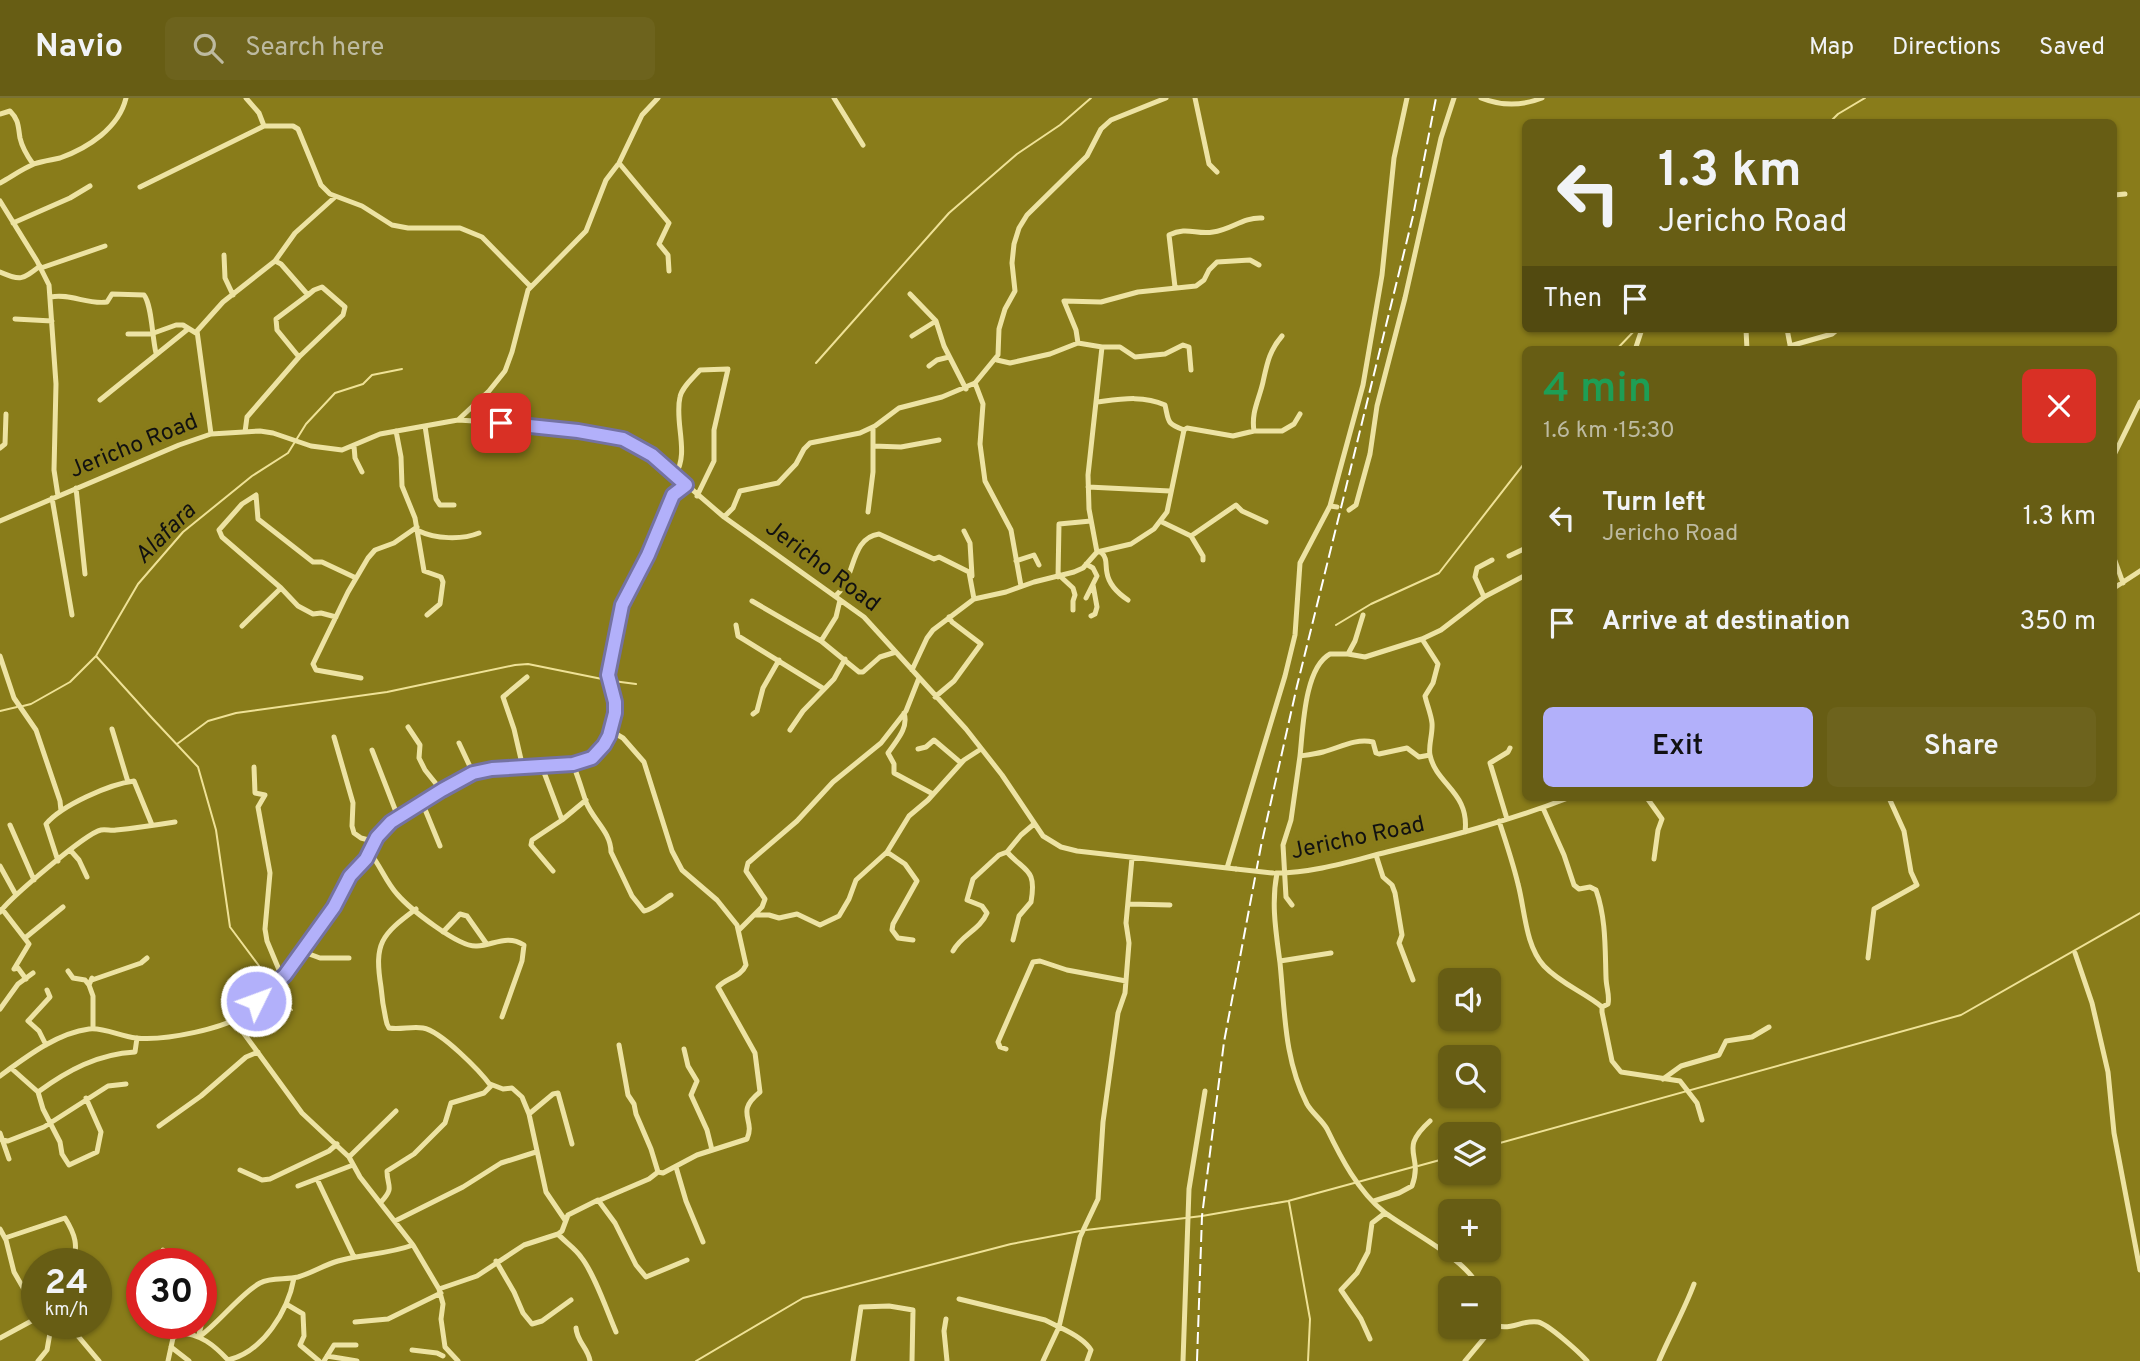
<!DOCTYPE html>
<html lang="en">
<head>
<meta charset="utf-8">
<style>
  body { margin:0; font-family:Overpass,sans-serif; background:#6d631d; color:#f1f3f6; height:100vh; display:flex; flex-direction:column; font-size:26px; white-space:nowrap }
  * { box-sizing:border-box; margin:0 }
  p { font-size:23px; color:#bdbaa0 }
  .icon { flex:none; width:38px; height:38px; fill:none; stroke:currentColor; stroke-width:2; stroke-linecap:round; stroke-linejoin:round }
  .map { position:relative; flex:1; overflow:hidden }
  .drawer { position:absolute; left:1522px; top:248px; width:595px; height:455px; display:flex; flex-direction:column; background:#675d14; border-radius:10px; box-shadow:0 2px 5px #0004 }
  .drawer>* { flex:none }
  .hud { position:absolute; left:1522px; top:21px; width:595px; height:214px; border-radius:10px; box-shadow:0 2px 5px #0004; background:#675d14; color:#f1f3f6; overflow:hidden }
  .controls { position:absolute; left:1438px; top:870px; display:grid; gap:14px }
  .controls a { display:grid; place-items:center; width:63px; height:63px; border-radius:10px; background:#675d14; box-shadow:0 2px 5px #0004; font-size:35px }
  .speed { position:absolute; left:21px; top:1150px; display:flex; gap:14px; font-size:35px; font-weight:700; text-align:center }
  .speed>* { display:grid; place-content:center; width:91px; height:91px; border-radius:50%; background:#675d14; box-shadow:0 2px 5px #0004; line-height:1 }
  .speed small { font-size:18px; font-weight:400 }
  .speed .limit { border:10px solid #d22; background:#fff; color:#111 }
  .pin { position:absolute; display:grid; place-items:center; width:60px; height:60px; color:#fff; margin:-30px; border-radius:14px; box-shadow:0 4px 10px #0006 }
  .me { position:absolute; width:77px; margin:-38px; rotate:48deg; stroke-linejoin:round; filter:drop-shadow(0 0 5px #0008) }
  .turn { display:flex; align-items:center; gap:24px; height:147px; padding:0 21px; font-size:32px }
  .turn .icon { width:91px; height:91px; stroke-width:2.5 }
  .turn b { display:block; font-size:49px; line-height:60px }
  .then { display:flex; align-items:center; height:66px; padding:0 21px; background:#0003; gap:14px; font-size:26px }
  .round { display:grid; place-items:center; flex:none; width:74px; height:74px; border-radius:10px; background:#6d631d }
  .head { display:flex; align-items:center; justify-content:space-between; height:119px; padding:0 21px }
  h1 { font-size:42px; font-weight:600; line-height:52px; color:#1e9e55 }
  .primary-button { display:flex; gap:14px; margin-top:auto; padding:14px 21px }
  .primary-button a { flex:1; height:80px; border-radius:10px; background:#b2b0fa; color:#111; font-size:28px; font-weight:600; line-height:80px; text-align:center }
  .primary-button a+a { background:#6d631d; color:#f1f3f6 }
  ul { padding:0; list-style:none }
  li { display:flex; align-items:center; gap:21px; height:105px; padding:0 21px }
  li div { flex:1 }
  li b { display:block; font-size:26px }
  li em { font-style:normal }
  header { display:flex; align-items:center; gap:42px; box-sizing:border-box; height:98px; padding:0 35px; background:#675d14; border-bottom:2px solid #7a7234 }
  header strong { font-size:33px }
  nav { display:flex; gap:38px; margin-inline-start:auto; font-size:24px }
  .search { width:490px; height:63px; background:#6d631d; display:flex; align-items:center; gap:18px; box-sizing:border-box; padding:0 24px; border-radius:10px; color:#bdbaa0; font-size:26px }
  .map>svg:first-child { display:block }
  .lines { fill:none; stroke-linecap:round; stroke-linejoin:round }
  .stream { stroke:#efe296; stroke-width:2 }
  .minor { stroke:#ede3a3; stroke-width:5 }
  .rail { stroke:#fff; stroke-width:2; stroke-dasharray:12 5; stroke-linecap:butt }
  .minor-bridge { stroke:#ede3a3; stroke-width:5 }
  .route-casing { stroke:#7472a2; stroke-width:18 }
  .route { stroke:#b2b0fa; stroke-width:12 }
  .labels { text-anchor:middle; dominant-baseline:central; stroke-width:6; stroke-linejoin:round; paint-order:stroke }
  .street-label { font-size:23px; fill:#111; stroke:#897c1a }
  .water-label { font-size:24px; font-style:italic; fill:#111; stroke:#897c1a }
</style>
</head>
<body>
<header>
<strong>Navio</strong>
<div class="search"><svg class="icon" aria-label="search" viewBox="0 0 24 24"><circle cx="10" cy="10" r="6"/><path d="M15 15l6 6"/></svg>Search here</div>
<nav><a>Map</a><a>Directions</a><a>Saved</a></nav>
</header>
<div class="map">
<svg width="2140" height="1263" viewBox="0 0 2140 1263">
  <rect width="100%" height="100%" fill="#897c1a"/>
  <g class="lines">
    <path class="stream" d="M1830 24 1838 16 1865 0
      M1616 252 1636 231
      M816 265 949 115 1017 56 1060 27 1091 0
      M1336 527 1371 506 1439 475 1526 363
      M96 558 152 620 198 669 216 732 230 829 292 912
      M613 583 636 586
      M23 608 31 606 70 584 96 558 138 486 183 434 252 378 288 355 306 326 335 295 363 286 372 277 402 271
      M0 613 17 609
      M177 646 208 623 236 615 387 594 515 567 528 566 607 582
      M1489 1048 1961 917 2140 815
      M1418 1068 1451 1059
      M1289 1104 1310 1221 1308 1263
      M1086 1132 1202 1118 1288 1103 1413 1069
      M696 1263 803 1200 1011 1146 1080 1133"/>
    <path class="minor" d="M834 0 863 47
      M1195 0 1209 66 1217 74
      M1481 0C1501 8 1522 8 1542 0
      M0 16 10 13C19 22 18 28 20 40 22 49 28 59 33 66
      M264 28H293L298 31 321 87 330 96 362 108 392 127 408 130H460L482 139 531 189
      M619 65 669 125 659 146 668 157 669 173
      M0 85C11 79 22 71 34 66 42 63 51 62 60 60 88 50 119 30 126 0
      M140 89 264 28 259 15 246 0
      M2114 97 2125 96
      M0 103 37 163 49 187 56 286 54 372 58 398
      M13 125 70 100 90 88
      M224 157 225 180 233 197
      M41 170 105 148
      M0 174C21 183 22 182 40 168
      M1175 189 1169 137C1187 128 1196 137 1213 134 1231 132 1243 119 1262 120
      M910 196 936 223 944 248 966 291
      M51 199C70 195 88 207 107 204L112 196 144 197C152 207 152 239 156 255
      M15 221 52 223
      M1746 231 1747 252
      M1787 231 1791 252
      M128 236H151L176 227H183L196 235
      M912 238 936 223
      M1078 245 1076 232 1064 203 1101 204 1138 194 1196 188 1204 182 1209 172 1217 164 1250 162 1259 167
      M1790 248 1832 236 1838 231
      M1635 252 1642 231
      M299 259 343 217 345 209 322 189 314 192 308 197
      M997 262 1010 265 1050 256 1078 245 1102 249H1120L1135 259 1165 256 1183 247 1189 249 1191 272
      M929 268 937 262 949 259
      M975 285 983 306 980 346 985 383 1011 432 1021 488
      M100 302 188 231
      M1097 304C1121 301 1143 297 1165 307 1169 324 1166 325 1184 332
      M458 322 489 293 505 273 512 254 528 192 586 133 606 82 619 65 642 17 658 0
      M425 328 436 401 440 407H454
      M396 333 401 359 402 388 415 420 424 473 441 479 443 484 440 506 427 517
      M1254 333C1251 314 1259 302 1263 284 1267 266 1269 253 1282 238
      M245 334 247 319 299 259 277 232 276 221 308 197 281 166 275 163
      M211 336 197 233 223 204 275 163 295 135 335 99
      M354 348 355 360 362 374
      M873 348 901 349 939 342
      M0 350 5 346 6 316
      M2114 357 2140 304
      M675 377C690 355 674 324 680 299 682 289 693 280 700 272L728 271 714 332V363L697 398
      M1088 389 1170 393
      M76 390 85 476
      M256 397 258 421 313 464H322L356 480
      M52 400 72 517
      M1330 408 1363 287 1382 177 1394 60 1407 0
      M1349 412 1356 407 1370 356 1377 308 1405 200 1441 40 1454 0
      M868 414 873 374V330
      M724 419 733 410 740 393 778 385 796 366 804 351 810 345 860 335 875 328 899 310 942 299 975 285 998 257 999 231 1005 211 1015 193 1012 165 1014 146 1019 130 1027 117 1087 58 1101 31 1111 22 1166 0
      M0 423 179 347 211 336 260 333 273 335 311 348 342 352 380 336 458 322 523 326 623 341 652 357 724 419 864 519 966 631 1002 677 1043 738 1061 749 1077 753 1236 771
      M1162 424 1191 438 1236 407 1242 413 1266 424
      M419 433C435 441 462 442 479 435
      M964 433 970 445 972 478
      M1191 438 1203 458V462
      M1097 454 1089 411 1088 377 1102 249
      M1101 454C1108 461 1105 466 1107 475 1109 487 1119 496 1128 502
      M1509 458 1526 450
      M2114 460 2123 485
      M1016 463 1034 457 1039 467
      M1060 478 1073 490 1075 497 1073 503V512
      M1058 479 1059 426 1091 423
      M281 490 298 508 313 516 321 515 336 519
      M2114 490 2140 473
      M835 498C856 483 849 440 879 436L934 461 939 459 969 474 974 501
      M1484 499 1526 477
      M1086 500 1097 478 1093 470 1086 466
      M752 503 821 543 859 574H863L880 559 896 554
      M1363 517 1355 543 1348 556 1365 559 1422 541 1441 532 1484 499 1475 479 1477 470 1492 462
      M1091 518 1095 516 1097 509 1093 487
      M736 527 738 538 743 541 824 591
      M242 528 281 490 222 439 219 432 242 406 256 397
      M1422 541 1438 566 1433 585 1425 598C1427 607 1431 616 1432 625 1433 635 1428 649 1430 657 1436 687 1470 694 1465 734
      M821 543 836 519 840 502
      M0 558 14 600 36 632 60 703 61 713
      M912 572 927 540 933 532 974 501 1006 494 1034 484 1074 474 1083 470 1097 454 1131 446 1154 431 1167 414 1184 332 1187 330 1233 338 1254 333H1282L1294 326 1300 316
      M361 580 316 572 313 566 348 494 368 460 375 452 394 445 417 429
      M935 599 954 583 981 546 952 524 949 519
      M904 615C909 630 896 643 888 655L894 666V675L933 696
      M753 616 757 613 763 590 779 562
      M408 629 420 647 419 660 425 672 441 692
      M112 631 128 684
      M790 632 803 613 834 581 845 561
      M611 633 623 640 644 664 672 753 682 772 717 802 737 827 746 867C741 879 726 880 718 889L755 955 760 994C734 1015 756 1021 747 1041L697 1057 663 1075 658 1074
      M334 639 353 705 352 728 354 735 361 740 376 744
      M459 645 473 675
      M918 651 926 649 934 642 961 665
      M372 652 398 719
      M1300 658C1303 632 1304 570 1330 556H1348
      M573 666C578 679 582 692 586 704 593 722 611 734 611 754L632 798 644 813C654 811 662 802 671 797
      M254 669 255 695 265 697 258 709 270 775 265 831 267 843 282 879
      M542 669 562 722
      M523 670 514 631 503 599 527 579
      M1647 700 1662 721 1658 732 1654 761
      M422 704 440 748
      M1543 710 1564 757 1574 787 1579 791 1590 789 1596 792C1606 820 1605 850 1606 879 1606 889 1610 897 1608 906L1602 909V914L1612 963 1621 974 1680 983 1697 1005 1702 1022
      M1507 721 1490 665 1508 654 1510 650
      M1499 723C1506 744 1513 765 1518 786 1525 812 1525 847 1544 868 1561 886 1584 894 1602 909
      M10 727 34 782
      M71 753 79 762 87 779
      M887 754 905 766 917 783 893 826 892 832 898 840 913 842
      M370 755C380 767 386 784 397 796 409 810 459 850 477 848 494 847 507 836 524 847L522 863 502 919
      M1376 757 1383 779 1392 787 1395 795 1402 837 1399 845 1413 882
      M58 763 46 726C62 707 110 686 134 683L152 727
      M0 768 16 797
      M1227 770 1285 578 1295 537 1300 465 1330 408 1337 409
      M553 773 531 747 532 742 562 722 586 702
      M1276 775C1314 775 1351 763 1387 754 1448 739 1509 723 1568 700
      M1277 775C1271 806 1276 834 1280 865 1285 914 1284 961 1307 1006 1312 1015 1322 1022 1327 1031 1341 1060 1358 1093 1384 1114 1409 1133 1467 1161 1479 1190
      M1130 806 1170 807
      M1292 807 1286 799 1283 747 1291 722 1300 658C1307 657 1315 656 1323 654 1339 650 1355 640 1373 644L1376 655 1379 656 1407 650 1419 659 1430 657
      M2 811 29 846 14 871 18 870 26 881
      M0 814C10 800 86 735 101 732 106 731 111 733 116 732 136 730 156 727 175 724
      M754 817 762 809 765 801 746 773 748 765 797 723 833 684 881 645 906 613 919 580
      M739 832 754 817H769L779 820 797 816 820 827 839 818 849 801 856 782 887 754 909 718 928 702 964 662 981 651
      M443 834 460 816 467 818 486 845
      M25 840 63 809
      M1013 842 1019 818 1031 804C1037 770 1025 774 1007 754L1021 737 1034 726
      M301 853 320 860H349
      M953 853C961 837 980 832 987 815L982 808 967 802 973 781 999 757 1007 754
      M2075 855 2092 905 2108 974 2114 1035 2140 1172
      M1868 860 1874 811 1917 787 1911 774 1904 733 1889 700
      M1280 863 1331 855
      M68 873 73 880 85 882 89 887
      M0 911 18 886 33 875
      M234 922 302 1015 349 1059 360 1079 413 1147 439 1191 443 1206 441 1221 445 1249 458 1263
      M93 930V898L89 887 92 880V882L141 865 147 860
      M46 947 39 933 28 923 50 899 47 892
      M684 951 688 968 697 983 691 997 707 1032 712 1052
      M1006 951 1000 949 998 944 1033 864 1040 863 1067 872 1126 883
      M11 970 38 994 43 1011 60 1044 62 1056 69 1067 97 1054 101 1034 86 1000
      M0 978C26 959 57 935 89 931 104 929 121 939 136 940 163 943 228 931 249 913 256 907 258 898 263 890L275 886 285 877 330 815 350 778 366 761 377 739 391 724 441 692 473 675 491 671 573 666 591 660 604 647 609 638 615 615V604L608 577 622 507 648 457 673 396 686 387
      M1663 981 1681 968 1719 957 1726 943 1752 939 1769 929
      M490 986 503 991 512 990 522 999 529 1016 546 1094 565 1122
      M38 994C68 972 98 956 135 954L137 940
      M529 1016 553 996 558 995 572 1046
      M159 1028 201 998 246 959 258 954
      M0 1035 9 1061
      M2 1042 8 1043 44 1029 108 988 126 986
      M349 1059 396 1013
      M676 1069 686 1103 703 1144
      M240 1072 262 1082 270 1081 329 1053 337 1046
      M317 1081 354 1159
      M298 1088 353 1067
      M600 1102 649 1081 658 1074 651 1051 636 1016 634 1006 628 997 619 947
      M1374 1103 1399 1095 1412 1088C1424 1055 1397 1053 1430 1023
      M381 1104C395 1089 387 1089 387 1073L414 1056 445 1025 451 1005 484 995 491 988C480 973 441 933 423 930 412 928 400 932 389 930L387 926C384 914 382 901 381 889 374 845 381 837 416 811
      M395 1123 463 1089 501 1065 536 1054
      M0 1131 6 1142 14 1174 37 1214
      M558 1136C565 1144 575 1150 581 1159 594 1175 607 1213 616 1234
      M5 1140 65 1120C75 1136 79 1148 72 1166
      M496 1163 514 1194 523 1215 532 1226 542 1223 571 1202
      M158 1166 163 1152
      M439 1191 477 1178 524 1147 558 1136 562 1133 568 1117 598 1102 615 1125 636 1167 646 1179 687 1162
      M136 1197 142 1189
      M959 1201 1045 1222 1059 1229
      M286 1206 303 1216 304 1238 300 1247 319 1263
      M946 1221 944 1233 947 1263
      M1489 1223C1507 1237 1520 1221 1538 1224 1548 1226 1579 1254 1587 1263
      M355 1224 388 1221 441 1195
      M67 1225 99 1263
      M1059 1229C1070 1234 1085 1242 1091 1252L1087 1263
      M576 1230C577 1244 588 1250 590 1263
      M199 1237 205 1209 201 1201
      M199 1239C219 1225 241 1195 260 1185 271 1179 286 1182 298 1179 312 1175 324 1167 338 1163 363 1156 389 1156 413 1147
      M0 1240 37 1220
      M1370 1241 1361 1221 1341 1192 1357 1175 1368 1154 1372 1125 1385 1115
      M171 1249 189 1263
      M412 1252 437 1255 443 1258
      M327 1258 357 1263
      M38 1263 47 1252 50 1235 44 1225
      M168 1263 173 1240 179 1235C200 1235 215 1248 228 1262 263 1254 288 1213 294 1180
      M324 1263 334 1247H356
      M853 1263 861 1209 889 1208 913 1212 912 1263
      M1043 1263 1059 1229 1080 1139 1098 1101 1103 1024 1118 915 1125 895 1129 845 1126 825 1132 760
      M1183 1263 1189 1091 1205 993
      M1465 1263 1495 1227
      M1659 1263C1670 1237 1684 1213 1694 1186"/>
    <path class="rail" d="M1197 1263 1202 1118 1224 944 1261 748 1297 588 1413 118 1436 0"/>
    <path class="minor-bridge" d="M1236 771 1273 775"/>
  </g>
  <g class="lines">
    <defs>
      <path id="route" d="M256 903 263 890 275 886 285 877 334 809 350 778 366 761 377 739 391 724 442 692 473 675 492 671 573 666 592 660 604 647 609 638 615 615V604L608 577 622 507 648 457 673 397 686 387 652 357 623 341 578 333 501 325"/>
    </defs>
    <use href="#route" class="route-casing"/>
    <use href="#route" class="route"/>
  </g>
  <g class="labels">
    <g class="street-label">
      <text transform="translate(134 349) rotate(-22)">Jericho Road</text>
      <text transform="translate(822 469) rotate(37)">Jericho Road</text>
      <text transform="translate(1358 741) rotate(-12)">Jericho Road</text>
    </g>
    <g class="water-label">
      <text transform="translate(166 436) rotate(-45)">Alafara</text>
    </g>
  </g>
</svg>
<div class="controls">
<a><svg class="icon" aria-label="sound" viewBox="0 0 24 24"><path d="M4 9h4l5-4v14l-5-4H4zM17 9q2 3 0 6"/></svg></a>
<a><svg class="icon" aria-label="search" viewBox="0 0 24 24"><circle cx="10" cy="10" r="6"/><path d="M15 15l6 6"/></svg></a>
<a><svg class="icon" aria-label="layers" viewBox="0 0 24 24"><path d="M12 4l9 5-9 5-9-5zM3 14l9 5 9-5"/></svg></a>
<a>+</a>
<a>−</a>
</div>
<div class="speed"><div>24<small>km/h</small></div><div class="limit">30</div></div>
<div class="pin" style="left:501px;top:325px;background:#d93025"><svg class="icon" aria-label="arrive" viewBox="0 0 24 24"><path d="M6 21V4h12l-3 4 3 4H6"/></svg></div>
<svg class="me" style="left:256px;top:903px" viewBox="-20 -20 40 40"><circle r="17" fill="#b2b0fa" stroke="#fff" stroke-width="3"/><path d="M0-11L8 9 0 5-8 9z" fill="#fff"/></svg>
<div class="hud">
<div class="turn"><svg class="icon" aria-label="left" viewBox="0 0 24 24"><path d="M17 20v-9H6M10 6l-5 5 5 5"/></svg><div><b>1.3 km</b>Jericho Road</div></div>
<div class="then">Then<svg class="icon" aria-label="arrive" viewBox="0 0 24 24"><path d="M6 21V4h12l-3 4 3 4H6"/></svg></div>
</div>
<section class="drawer">
<div class="head"><div><h1>4 min</h1><p>1.6 km · 15:30</p></div><a class="round" style="background:#d93025;color:#fff"><svg class="icon" aria-label="close" viewBox="0 0 24 24"><path d="M6 6l12 12M18 6L6 18"/></svg></a></div>
<ul>
<li><svg class="icon" aria-label="left" viewBox="0 0 24 24"><path d="M17 20v-9H6M10 6l-5 5 5 5"/></svg><div><b>Turn left</b><p>Jericho Road</p></div><em>1.3 km</em></li>
<li><svg class="icon" aria-label="arrive" viewBox="0 0 24 24"><path d="M6 21V4h12l-3 4 3 4H6"/></svg><div><b>Arrive at destination</b></div><em>350 m</em></li>
</ul>
<div class="primary-button"><a>Exit</a><a>Share</a></div>
</section>
</div>
</body>
</html>
